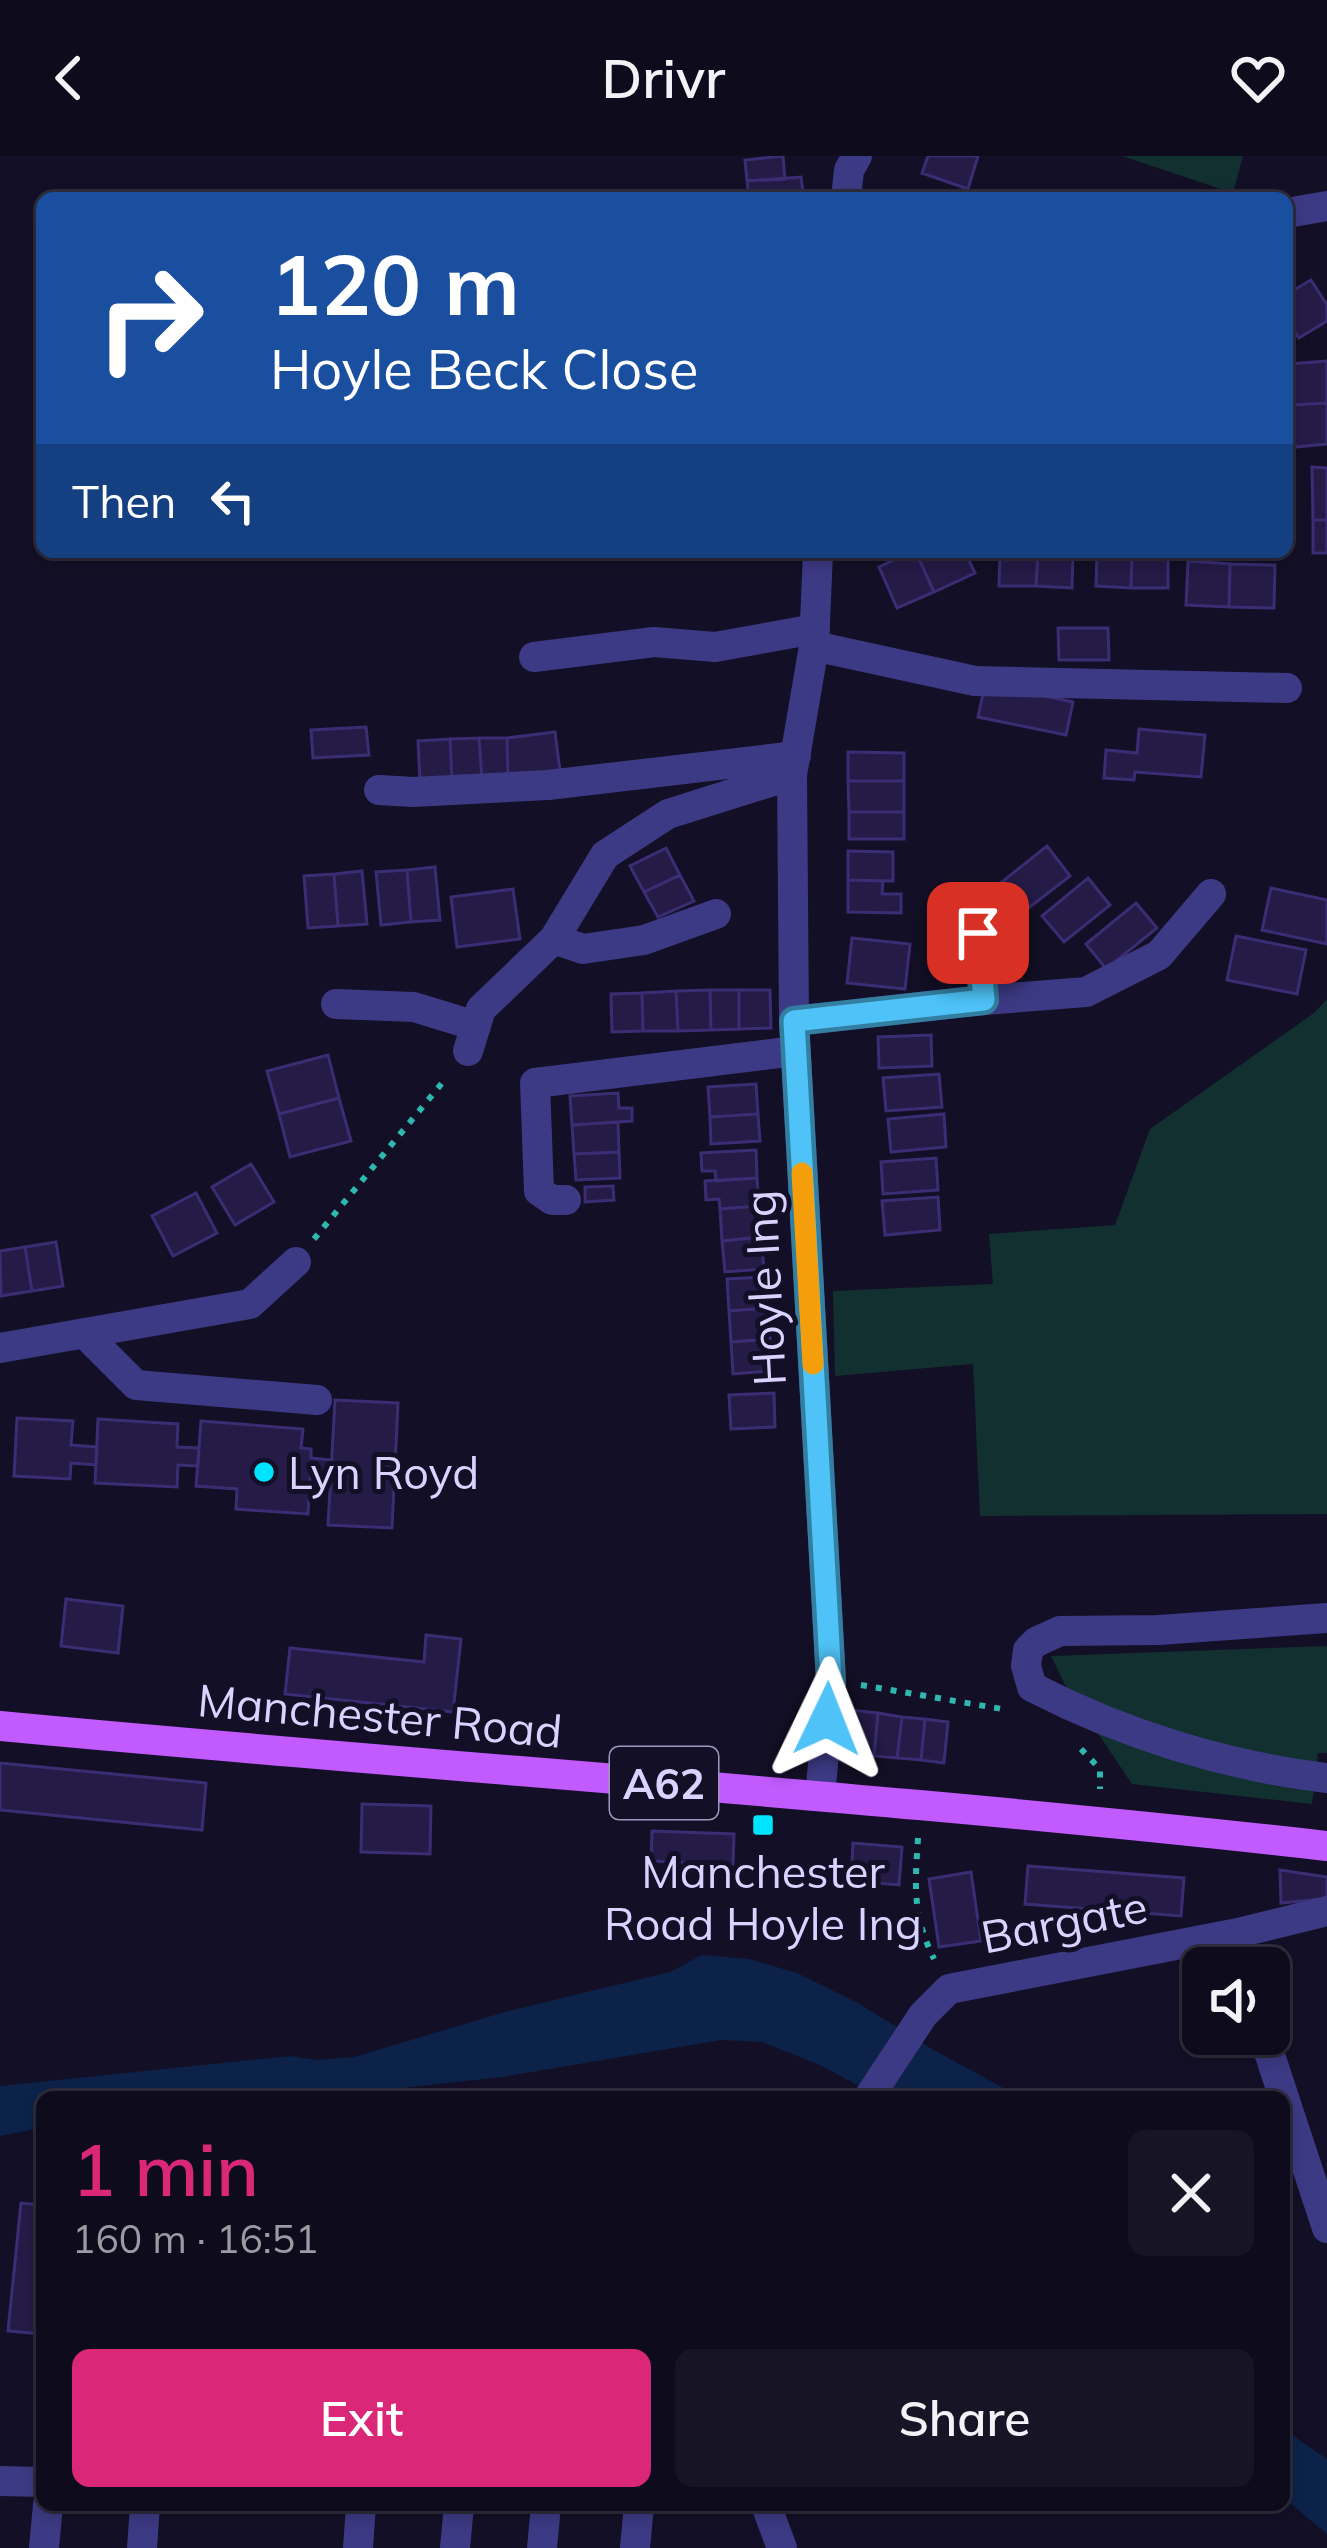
<!DOCTYPE html>
<html lang="en">
<head>
<meta charset="utf-8">
<style>
  body { margin:0; font-family:Mulish,sans-serif; background:#171425; color:#f1f3f6; height:100vh; display:flex; flex-direction:column; font-size:45px; white-space:nowrap }
  * { box-sizing:border-box; margin:0 }
  p { font-size:39px; color:#9b9ba3 }
  .icon { flex:none; width:66px; height:66px; fill:none; stroke:currentColor; stroke-width:2; stroke-linecap:round; stroke-linejoin:round }
  .map { position:relative; flex:1; overflow:hidden }
  .side { position:absolute; left:36px; top:1935px; width:1254px; height:420px; display:flex; flex-direction:column; background:#0e0b1c; border-radius:18px; box-shadow:0 6px 18px #0003,0 0 0 3px #2e2b3b }
  .side>* { flex:none }
  .top-card { position:absolute; left:36px; top:36px; width:1257px; height:366px; border-radius:18px; box-shadow:0 6px 18px #0003,0 0 0 3px #2e2b3b; background:#1a4fa0; color:#fff; overflow:hidden }
  .buttons { position:absolute; left:1182px; top:1791px; display:grid; gap:24px }
  .buttons a { display:grid; place-items:center; width:108px; height:108px; border-radius:18px; background:#0e0b1c; box-shadow:0 6px 18px #0003,0 0 0 3px #2e2b3b; font-size:60px }
  .pin { position:absolute; display:grid; place-items:center; width:102px; height:102px; color:#fff; margin:-51px; border-radius:24px; box-shadow:0 6px 18px #0006 }
  .me { position:absolute; width:132px; margin:-66px; rotate:2deg; stroke-linejoin:round; filter:drop-shadow(0 0 9px #0008) }
  .turn { display:flex; align-items:center; gap:42px; height:252px; padding:0 36px; font-size:54px }
  .turn .icon { width:156px; height:156px; stroke-width:2.5 }
  .turn b { display:block; font-size:84px; line-height:102px }
  .then { display:flex; align-items:center; height:114px; padding:0 36px; background:#0003; gap:24px; font-size:45px }
  .round { display:grid; place-items:center; flex:none; width:126px; height:126px; border-radius:18px; background:#171425 }
  .summary { display:flex; align-items:center; justify-content:space-between; height:204px; padding:0 36px }
  h1 { font-size:72px; font-weight:600; line-height:90px; color:#db2777 }
  .primary-button { display:flex; gap:24px; margin-top:auto; padding:24px 36px }
  .primary-button a { flex:1; height:138px; border-radius:18px; background:#db2777; color:#fff; font-size:48px; font-weight:600; line-height:138px; text-align:center }
  .primary-button a+a { background:#171425; color:#f1f3f6 }
  header { display:flex; justify-content:space-between; align-items:center; height:156px; padding:0 36px; background:#0e0b1c; font-size:54px; font-weight:600 }
  .map>svg:first-child { display:block }
  .green { fill:#12302f }
  .water { fill:#0c2248 }
  .building { fill:#241b47; stroke:#3b2d73; stroke-width:3 }
  .lines { fill:none; stroke-linecap:round; stroke-linejoin:round }
  .path { stroke:#2fb8b0; stroke-width:6; stroke-dasharray:6 9; stroke-linecap:butt }
  .minor { stroke:#3d3a85; stroke-width:30 }
  .major { stroke:#c25bff; stroke-width:30 }
  .route-casing { stroke:#337fa1; stroke-width:30 }
  .route { stroke:#4fc3f7; stroke-width:21 }
  .slow { stroke:#f59e0b; stroke-width:21 }
  .poi-dot { fill:#00e5ff; stroke:#130f26; stroke-width:4.5 }
  .labels { text-anchor:middle; dominant-baseline:central; stroke-width:10; stroke-linejoin:round; paint-order:stroke }
  .shield { fill:#130f26; stroke:#9e99be; stroke-width:3 }
  .shield-label { font-size:42px; font-weight:bold; fill:#d9d4ff }
  .street-label { font-size:45px; fill:#d9d4ff; stroke:#130f26 }
  .poi-label { font-size:45px; fill:#d9d4ff; stroke:#130f26; text-anchor:start }
</style>
</head>
<body>
<header><svg class="icon" aria-label="back" viewBox="0 0 24 24"><path d="M15 5l-7 7 7 7"/></svg>Drivr<svg class="icon" aria-label="heart" viewBox="0 0 24 24"><path d="M12 20l-8-8c-3-5 5-10 8-4 3-6 11-1 8 4z"/></svg></header>
<div class="map">
<svg width="1327" height="2392" viewBox="0 0 1327 2392">
  <rect width="100%" height="100%" fill="#130f26"/>
  <path class="green" d="M1122 0H1243L1233 37Z
    M1327 843V1358L980 1360 973 1208 835 1220 833 1135 993 1128 989 1078 1115 1069 1150 973 1314 857Z
    M1327 1490V1597H1318L1312 1648 1132 1628 1064 1527 1051 1500Z"/>
  <path class="water" d="M702 1799 749 1803 797 1817 858 1847 932 1893 1020 1941H879L822 1910 762 1886 721 1884 502 1921 322 1941H42V1972L0 1980V1930L291 1900 317 1904 354 1901 508 1855 670 1816Z
    M1284 2273 1327 2303V2378L1284 2342Z"/>
  <path class="building" d="M783 0 785 23 747 25 745 4Z
    M928 0H978L968 33 922 17Z
    M801 21 804 42H749L747 25Z
    M1311 124 1327 149V165L1299 182 1287 165V138Z
    M1327 205V247L1292 249 1289 208Z
    M1327 247V288L1295 291 1292 249Z
    M1312 311 1327 312V364H1313Z
    M1313 364H1327V397H1313Z
    M911 396H916L934 436 897 452 879 411Z
    M916 396H965L975 417 934 436Z
    M1000 396H1038L1036 430H999Z
    M1038 396H1073L1072 432 1036 430Z
    M1097 396H1132L1131 432 1096 430Z
    M1132 396H1168V432H1131Z
    M1188 405 1230 408 1229 451 1186 449Z
    M1230 408 1275 409 1274 452 1229 451Z
    M1058 472H1108L1109 504H1059Z
    M985 528 1073 546 1066 579 978 561Z
    M366 571 369 599 313 602 311 574Z
    M1139 573 1205 579 1201 621 1135 616 1134 624 1104 622 1106 594 1137 597Z
    M555 576 560 615 508 620 507 582Z
    M479 582 482 622 452 623 450 583Z
    M479 582H507L508 620 482 622Z
    M450 583 452 623 420 625 418 585Z
    M848 596 904 597V625H848Z
    M848 625H904V656H849Z
    M849 656H904V683H849Z
    M1047 690 1070 720 1021 758 998 729Z
    M666 692 680 719 644 736 630 710Z
    M848 695 893 696V725L848 724Z
    M435 711 440 764 411 766 407 714Z
    M407 714 411 766 381 769 376 716Z
    M362 715 367 768 338 770 334 718Z
    M334 718 338 770 308 772 304 720Z
    M680 719 694 745 658 761 644 736Z
    M1088 722 1110 749 1064 786 1042 760Z
    M848 724 883 725 882 738H901V757L848 756Z
    M1271 732 1327 744V788L1262 774Z
    M513 733 520 783 457 791 451 741Z
    M1136 747 1157 772 1106 813 1086 788Z
    M1236 780 1306 794 1297 838 1227 824Z
    M852 782 910 788 905 833 847 827Z
    M710 834H739V873L711 874Z
    M710 834 711 874 678 875 676 835Z
    M739 834H770L771 872 739 873Z
    M676 835 678 875H643L642 837Z
    M642 837 643 875 612 876 611 838Z
    M931 879 932 910 879 912 878 881Z
    M328 899 339 942 279 958 267 915Z
    M939 918 942 951 886 955 883 922Z
    M756 928 758 958 710 961 708 931Z
    M618 937 619 952H632V965L572 969 570 940Z
    M339 942 351 985 290 1001 279 958Z
    M758 958 760 985 711 988 710 961Z
    M944 958 946 991 891 996 888 963Z
    M618 966 619 996 574 998 572 969Z
    M756 994 757 1022 716 1025 715 1015H702L701 997Z
    M619 996 620 1022 576 1024 574 998Z
    M936 1002 938 1034 883 1038 881 1006Z
    M251 1008 274 1046 235 1069 212 1031Z
    M757 1022 759 1050 720 1053 719 1043 706 1044 705 1025Z
    M613 1030 614 1044 585 1046V1031Z
    M196 1037 217 1077 173 1100 152 1060Z
    M938 1041 940 1074 885 1079 882 1045Z
    M759 1050 761 1081 722 1085 720 1053Z
    M761 1081 764 1113 725 1116 722 1085Z
    M56 1086 63 1130 32 1135 25 1091Z
    M25 1091 32 1135 1 1140 0 1095Z
    M766 1121 768 1152 729 1155 727 1123Z
    M768 1152 770 1183 731 1186 729 1155Z
    M770 1183 772 1215 733 1218 731 1186Z
    M774 1237 775 1271 731 1273 729 1239Z
    M335 1244 398 1247 392 1372 328 1369Z
    M17 1262 73 1265 71 1289 97 1291 96 1309 71 1307 70 1323 14 1320Z
    M98 1263 178 1268 177 1291 199 1292 198 1310 178 1309 177 1331 95 1327Z
    M201 1265 303 1273 301 1292 311 1293V1302L332 1304 330 1323 310 1322 308 1358 236 1353 237 1333 196 1330Z
    M66 1443 123 1450 118 1497 61 1490Z
    M426 1479 461 1483 453 1556 285 1538 290 1492 424 1506Z
    M851 1554 878 1557 874 1600 847 1598Z
    M878 1557 902 1561 897 1602 874 1600Z
    M902 1561 925 1563 921 1604 897 1602Z
    M925 1563 948 1566 944 1607 921 1604Z
    M0 1607 206 1627 202 1674 0 1654Z
    M362 1648 431 1650 430 1698 361 1696Z
    M652 1675 734 1678 733 1709 651 1705Z
    M853 1687 902 1691 899 1729 851 1725Z
    M1028 1710 1184 1722 1181 1760 1025 1748Z
    M1280 1714 1327 1721V1740L1322 1743 1281 1747Z
    M971 1716 981 1785 939 1791 929 1723Z
    M21 2047 42 2049V2178L8 2175Z"/>
  <g class="lines">
    <path class="path" d="M314 1083 447 921
      M861 1529 1008 1554
      M1081 1593 1100 1613V1633
      M918 1682C915 1730 912 1758 934 1803"/>
    <path class="minor" d="M846 42 849 14 857 0
      M1287 57 1327 50
      M818 396 814 490 792 619 794 865 831 1525 820 1640
      M814 490 975 525 1287 532
      M534 501 654 486 715 491 815 473
      M379 634 413 636 548 629 796 600
      M976 744 984 844
      M554 783 583 793 644 784 716 758
      M336 848 414 851 476 870
      M794 865 984 844 1086 836 1159 799 1211 738
      M468 895 481 853 554 783 605 699 668 658 792 619
      M566 1044H552L539 1035 535 927 795 895
      M84 1177 136 1229 317 1244
      M0 1192 250 1148 296 1106
      M1327 1462 1159 1474 1060 1475 1036 1486 1028 1494 1026 1510 1032 1531C1123 1578 1225 1610 1327 1622
      M1238 1777 1245 1812
      M1263 1878 1327 2072
      M869 1941 923 1859 949 1833 1238 1777 1327 1755
      M0 2325 42 2326
      M766 2349 782 2392
      M44 2392 48 2349
      M142 2392 145 2349
      M358 2392 361 2349
      M455 2392 459 2349
      M542 2392 546 2349
      M635 2392 639 2349"/>
    <path class="major" d="M0 1570C442 1612 886 1640 1327 1690"/>
  </g>
  <g class="lines">
    <defs>
      <path id="route" d="M827 1563 831 1525 794 865 984 844 978 777"/>
    </defs>
    <use href="#route" class="route-casing"/>
    <use href="#route" class="route"/>
    <path class="slow" d="M802 1017 813 1208"/>
  </g>
  <g class="poi-dot">
    <circle cx="264" cy="1316" r="12"/>
    <rect x="751" y="1657" width="24" height="24" rx="6"/>
  </g>
  <g class="labels">
    <rect class="shield" x="610" y="1591" width="108" height="72" rx="9"/>
    <g class="shield-label">
      <text x="664" y="1627">A62</text>
    </g>
    <g class="street-label">
      <text transform="translate(764 1132) rotate(-93)">Hoyle Ing</text>
      <text transform="translate(380 1559) rotate(5)">Manchester Road</text>
      <text transform="translate(1064 1765) rotate(-11)">Bargate</text>
    </g>
    <g class="poi-label">
      <text x="288" y="1316">Lyn Royd</text>
      <text x="763" y="1715" text-anchor="middle">Manchester<tspan x="763" dy="52">Road Hoyle Ing</tspan></text>
    </g>
  </g>
</svg>
<div class="buttons">
<a><svg class="icon" aria-label="sound" viewBox="0 0 24 24"><path d="M4 9h4l5-4v14l-5-4H4zM17 9q2 3 0 6"/></svg></a>
</div>
<div class="pin" style="left:978px;top:777px;background:#d93025"><svg class="icon" aria-label="arrive" viewBox="0 0 24 24"><path d="M6 21V4h12l-3 4 3 4H6"/></svg></div>
<svg class="me" style="left:827px;top:1563px" viewBox="-20 -20 40 40"><path d="M0-17L14 15 0 8-14 15z" fill="#4fc3f7" stroke="#fff" stroke-width="4"/></svg>
<div class="top-card">
<div class="turn"><svg class="icon" aria-label="right" viewBox="0 0 24 24"><path d="M7 20v-9h11M14 6l5 5-5 5"/></svg><div><b>120 m</b>Hoyle Beck Close</div></div>
<div class="then">Then<svg class="icon" aria-label="left" viewBox="0 0 24 24"><path d="M17 20v-9H6M10 6l-5 5 5 5"/></svg></div>
</div>
<section class="side">
<div class="summary"><div><h1>1 min</h1><p>160 m · 16:51</p></div><a class="round"><svg class="icon" aria-label="close" viewBox="0 0 24 24"><path d="M6 6l12 12M18 6L6 18"/></svg></a></div>
<div class="primary-button"><a>Exit</a><a>Share</a></div>
</section>
</div>
</body>
</html>
